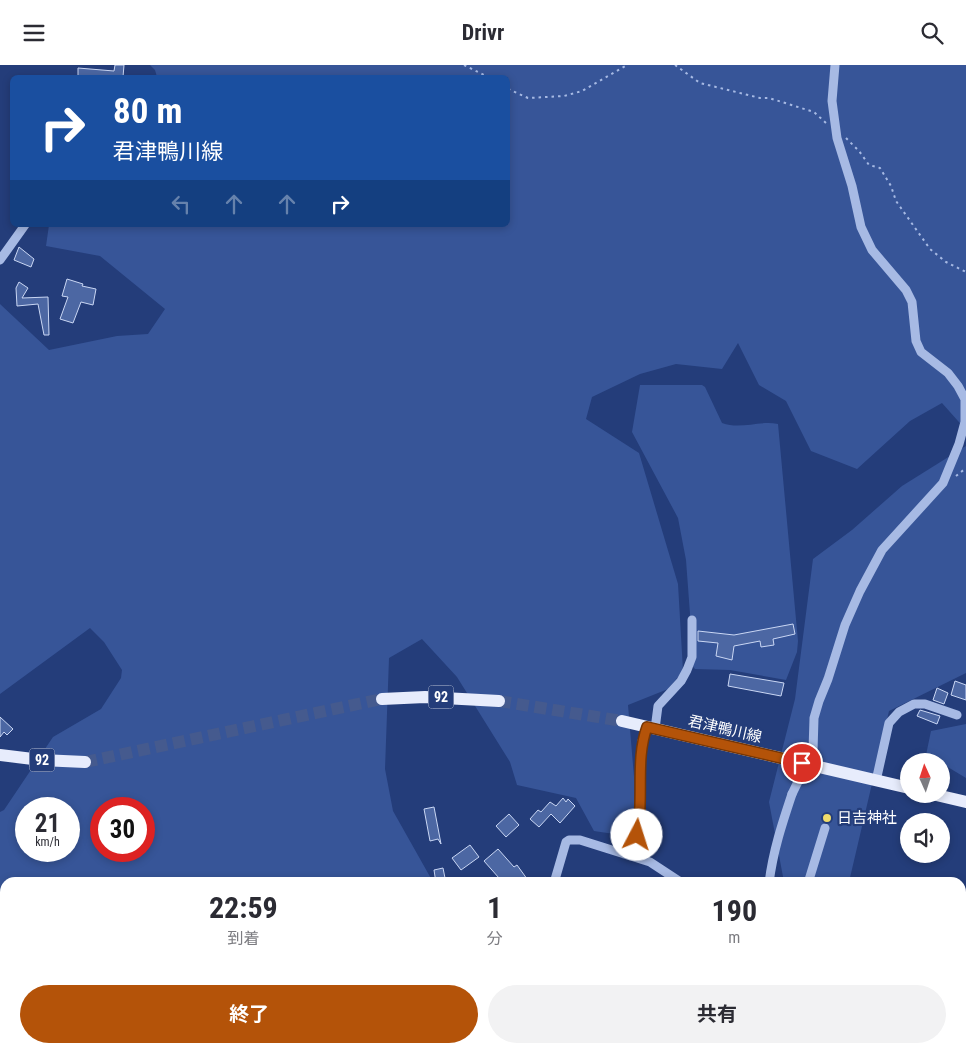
<!DOCTYPE html>
<html lang="ja">
<head>
<meta charset="utf-8">
<style>
  body { margin:0; font-family:"Roboto Condensed","Noto Sans JP",sans-serif; background:#f2f2f3; color:#2b2b33; height:100vh; display:flex; flex-direction:column; font-size:19px; white-space:nowrap }
  * { box-sizing:border-box; margin:0 }
  p { font-size:16px; color:#7c7c81 }
  .icon { flex:none; width:28px; height:28px; fill:none; stroke:currentColor; stroke-width:2; stroke-linecap:round; stroke-linejoin:round }
  .map { position:relative; flex:1; overflow:hidden }
  .sheet { position:absolute; left:0px; top:812px; width:966px; height:176px; display:flex; flex-direction:column; background:#fff; border-radius:15px 15px 0 0; box-shadow:0 2px 8px #0003 }
  .sheet>* { flex:none }
  .banner { position:absolute; left:10px; top:10px; width:500px; height:152px; border-radius:8px; box-shadow:0 2px 8px #0003; background:#1a4fa0; color:#fff; overflow:hidden }
  .needle { width:32px; rotate:357deg }
  .fabs { position:absolute; left:900px; top:688px; display:grid; gap:10px }
  .fabs a { display:grid; place-items:center; width:50px; height:50px; border-radius:50%; background:#fff; box-shadow:0 2px 8px #0003; font-size:25px }
  .speed { position:absolute; left:15px; top:732px; display:flex; gap:10px; font-size:25px; font-weight:700; text-align:center }
  .speed>* { display:grid; place-content:center; width:65px; height:65px; border-radius:50%; background:#fff; box-shadow:0 2px 8px #0003; line-height:1 }
  .speed small { font-size:12px; font-weight:400 }
  .speed .limit { border:8px solid #d22; background:#fff; color:#111 }
  .pin { position:absolute; display:grid; place-items:center; width:42px; height:42px; color:#fff; margin:-21px; border:2px solid #fff; border-radius:50%; box-shadow:0 1px 5px #0007 }
  .me { position:absolute; width:55px; margin:-28px; rotate:5deg; stroke-linejoin:round; filter:drop-shadow(0 0 4px #0008) }
  .turn { display:flex; align-items:center; gap:18px; height:105px; padding:0 20px; font-size:22px }
  .turn .icon { width:65px; height:65px; stroke-width:2.5 }
  .turn b { display:block; font-size:35px; line-height:42px }
  .lanes { display:flex; align-items:center; height:48px; padding:0 20px; background:#0003; justify-content:center; gap:25px; direction:ltr }
  .lanes .off { opacity:.35 }
  .eta { display:flex; justify-content:space-evenly; align-items:center; height:85px; text-align:center }
  .eta b { font-size:30px; font-weight:700; line-height:35px }
  .button { display:flex; gap:10px; margin-top:auto; padding:10px 20px }
  .button a { flex:1; height:58px; border-radius:30px; background:#b45309; color:#fff; font-size:20px; font-weight:700; line-height:58px; text-align:center }
  .button a+a { background:#f2f2f3; color:#2b2b33 }
  header { display:flex; justify-content:space-between; align-items:center; height:65px; padding:0 20px; background:#fff; font-size:22px; font-weight:700 }
  .map>svg:first-child { display:block }
  .green { fill:#375598; fill-rule:evenodd }
  .building { fill:#4c67a3; stroke:#cad7f4 }
  .lines { fill:none; stroke-linecap:round; stroke-linejoin:round }
  .major-tunnel { stroke:#455a8e; stroke-width:12; stroke-dasharray:12 6; stroke-linecap:butt }
  .path { stroke:#a7bae4; stroke-width:2; stroke-dasharray:2.5 4; stroke-linecap:butt }
  .minor { stroke:#a7bae4; stroke-width:9 }
  .major { stroke:#e7ecfc; stroke-width:12 }
  .minor-bridge { stroke:#a7bae4; stroke-width:9 }
  .route-casing { stroke:#753606; stroke-width:12 }
  .route { stroke:#b45309; stroke-width:9 }
  .poi-dot { fill:#efdb6b; stroke:#243d7a; stroke-width:2 }
  .labels { text-anchor:middle; dominant-baseline:central; stroke-width:4.5; stroke-linejoin:round; paint-order:stroke }
  .shield { fill:#243d7a; stroke:#bdc5d7; stroke-width:1 }
  .shield-label { font-size:14px; font-weight:bold; fill:#fff }
  .street-label { font-size:15px; fill:#fff; stroke:#243d7a }
  .poi-label { font-size:15px; fill:#fff; stroke:#243d7a; text-anchor:start }
</style>
</head>
<body>
<header><svg class="icon" aria-label="menu" viewBox="0 0 24 24"><path d="M4 6h16M4 12h16M4 18h16"/></svg>Drivr<svg class="icon" aria-label="search" viewBox="0 0 24 24"><circle cx="10" cy="10" r="6"/><path d="M15 15l6 6"/></svg></header>
<div class="map">
<svg width="966" height="988" viewBox="0 0 966 988">
  <rect width="100%" height="100%" fill="#243d7a"/>
  <path class="green" d="M150 0H966V365L942 338 910 356 857 404 811 386 786 336 759 320 738 278 722 304 676 299 640 309 592 332 586 354 639 388 678 519 683 606 668 624 628 640 634 712V761L614 769 594 766 576 733 517 720 510 697 457 612 422 574 389 593 385 704 393 746 433 817 5 818V940L0 925V747L4 745 53 672 101 644 121 613 122 605 104 577 90 563 0 629V239L49 285 117 271 148 269 165 244 100 191 46 181 49 160H508V12H157L155 5ZM26 744H69V786H26ZM101 744H144V786H101Z
    M640 320H702L705 322 722 358C741 365 759 355 778 359L798 576 797 587 786 615 730 605 695 604 689 597 688 566 690 549 686 495 678 453 632 367Z
    M966 381V608L889 646 849 817H784L769 737 795 634 813 494 852 465 902 421Z
    M966 659V713L941 698V696H937L926 690 931 666Z
    M103 984H538L541 988H103Z"/>
  <path class="building" d="M115 0H124L123 12H78V3L114 6Z
    M19 182 34 194 31 202 14 195Z
    M67 214 83 219 82 221 96 224 93 240 81 237 73 258 60 254 68 232 62 231Z
    M19 217 28 223 22 233 48 232 49 270H44L38 239 17 241 16 223Z
    M793 559 795 569 773 574 774 580 761 582 760 576 734 581 732 595 716 591 718 578 698 576V566L734 570Z
    M730 609 784 618 781 631 728 621Z
    M955 616 966 620V635L951 630Z
    M937 623 948 628 944 639 933 635Z
    M920 645 940 651 937 659 917 651Z
    M0 652 13 664 7 670 4 667 0 672Z
    M563 733 566 737 568 734 575 741 560 758 551 749 539 762 530 754 538 745 541 747 550 737 556 741Z
    M434 742 441 779 438 774 430 776 424 744Z
    M509 749 519 760 506 772 496 761Z
    M470 780 479 792 461 805 452 793Z
    M498 784 514 802 517 800 530 818H494L499 813 484 796Z
    M443 803 446 818H436L434 805Z"/>
  <g class="lines">
    <path class="major-tunnel" d="M499 636 622 656
      M85 697 382 634"/>
    <path class="path" d="M464 0 488 12
      M675 0 700 18 760 33H769L814 47 826 58
      M508 24 528 33 564 31 582 26 627 0
      M846 73 859 86 869 100 880 103 891 121 896 136 930 184 946 197 966 207
      M956 411 966 403
      M751 984V988"/>
    <path class="minor" d="M0 195 25 160
      M655 664 658 641 681 616 687 605 692 592V555
      M813 686 814 653 819 636 828 614 845 560 860 526 882 485 943 418 959 379 965 357V334L958 321 948 308 921 287 916 276 912 237 906 225 872 185 861 162 852 121 837 73 832 36 835 0
      M876 716 889 658 899 647 914 639H925L957 650
      M624 789 637 770 640 740 641 688 642 676 647 662
      M554 818 566 777 569 775H580L650 797 682 818
      M769 818C773 786 782 759 792 729
      M808 818 825 763
      M961 969 966 962
      M0 973 5 977
      M12 984 16 988
      M577 984 579 988
      M854 984V988
      M935 988V986L939 984"/>
    <path class="major" d="M382 634 425 632 499 636
      M622 656 909 723
      M0 690 41 695 85 697
      M932 729 966 737"/>
    <path class="minor-bridge" d="M792 729 813 686"/>
  </g>
  <g class="lines">
    <defs>
      <path id="route" d="M637 770C638 759 640 749 640 739 641 713 638 687 647 662L802 698"/>
    </defs>
    <use href="#route" class="route-casing"/>
    <use href="#route" class="route"/>
  </g>
  <circle class="poi-dot" cx="827" cy="753" r="5"/>
  <g class="labels">
    <g class="shield">
      <rect x="428.5" y="620.5" width="25" height="23" rx="4"/>
      <rect x="29.5" y="683.5" width="25" height="23" rx="4"/>
    </g>
    <g class="shield-label">
      <text x="441" y="632">92</text>
      <text x="42" y="695">92</text>
    </g>
    <g class="street-label">
      <text transform="translate(725 664) rotate(13)">君津鴨川線</text>
    </g>
    <g class="poi-label">
      <text x="837" y="753">日吉神社</text>
    </g>
  </g>
</svg>
<div class="fabs">
<a><svg class="needle" viewBox="-14 -14 28 28"><path d="M0-13l5 13h-10z" fill="#e53935"/><path d="M0 13l5-13h-10z" fill="#7c7c81"/></svg></a>
<a><svg class="icon" aria-label="sound" viewBox="0 0 24 24"><path d="M4 9h4l5-4v14l-5-4H4zM17 9q2 3 0 6"/></svg></a>
</div>
<div class="speed"><div>21<small>km/h</small></div><div class="limit">30</div></div>
<div class="pin" style="left:802px;top:698px;background:#d93025"><svg class="icon" aria-label="arrive" viewBox="0 0 24 24"><path d="M6 21V4h12l-3 4 3 4H6"/></svg></div>
<svg class="me" style="left:637px;top:770px" viewBox="-20 -20 40 40"><circle r="19" fill="#fff"/><path d="M0-13L10 11 0 6-10 11z" fill="#b45309"/></svg>
<div class="banner">
<div class="turn"><svg class="icon" aria-label="right" viewBox="0 0 24 24"><path d="M7 20v-9h11M14 6l5 5-5 5"/></svg><div><b>80 m</b>君津鴨川線</div></div>
<div class="lanes"><svg class="icon off" aria-label="left" viewBox="0 0 24 24"><path d="M17 20v-9H6M10 6l-5 5 5 5"/></svg><svg class="icon off" aria-label="ahead" viewBox="0 0 24 24"><path d="M12 20V5M6 11l6-6 6 6"/></svg><svg class="icon off" aria-label="ahead" viewBox="0 0 24 24"><path d="M12 20V5M6 11l6-6 6 6"/></svg><svg class="icon" aria-label="right" viewBox="0 0 24 24"><path d="M7 20v-9h11M14 6l5 5-5 5"/></svg></div>
</div>
<section class="sheet">
<div class="eta">
<div><b>22:59</b><p>到着</p></div>
<div><b>1</b><p>分</p></div>
<div><b>190</b><p>m</p></div>
</div>
<div class="button"><a>終了</a><a>共有</a></div>
</section>
</div>
</body>
</html>
